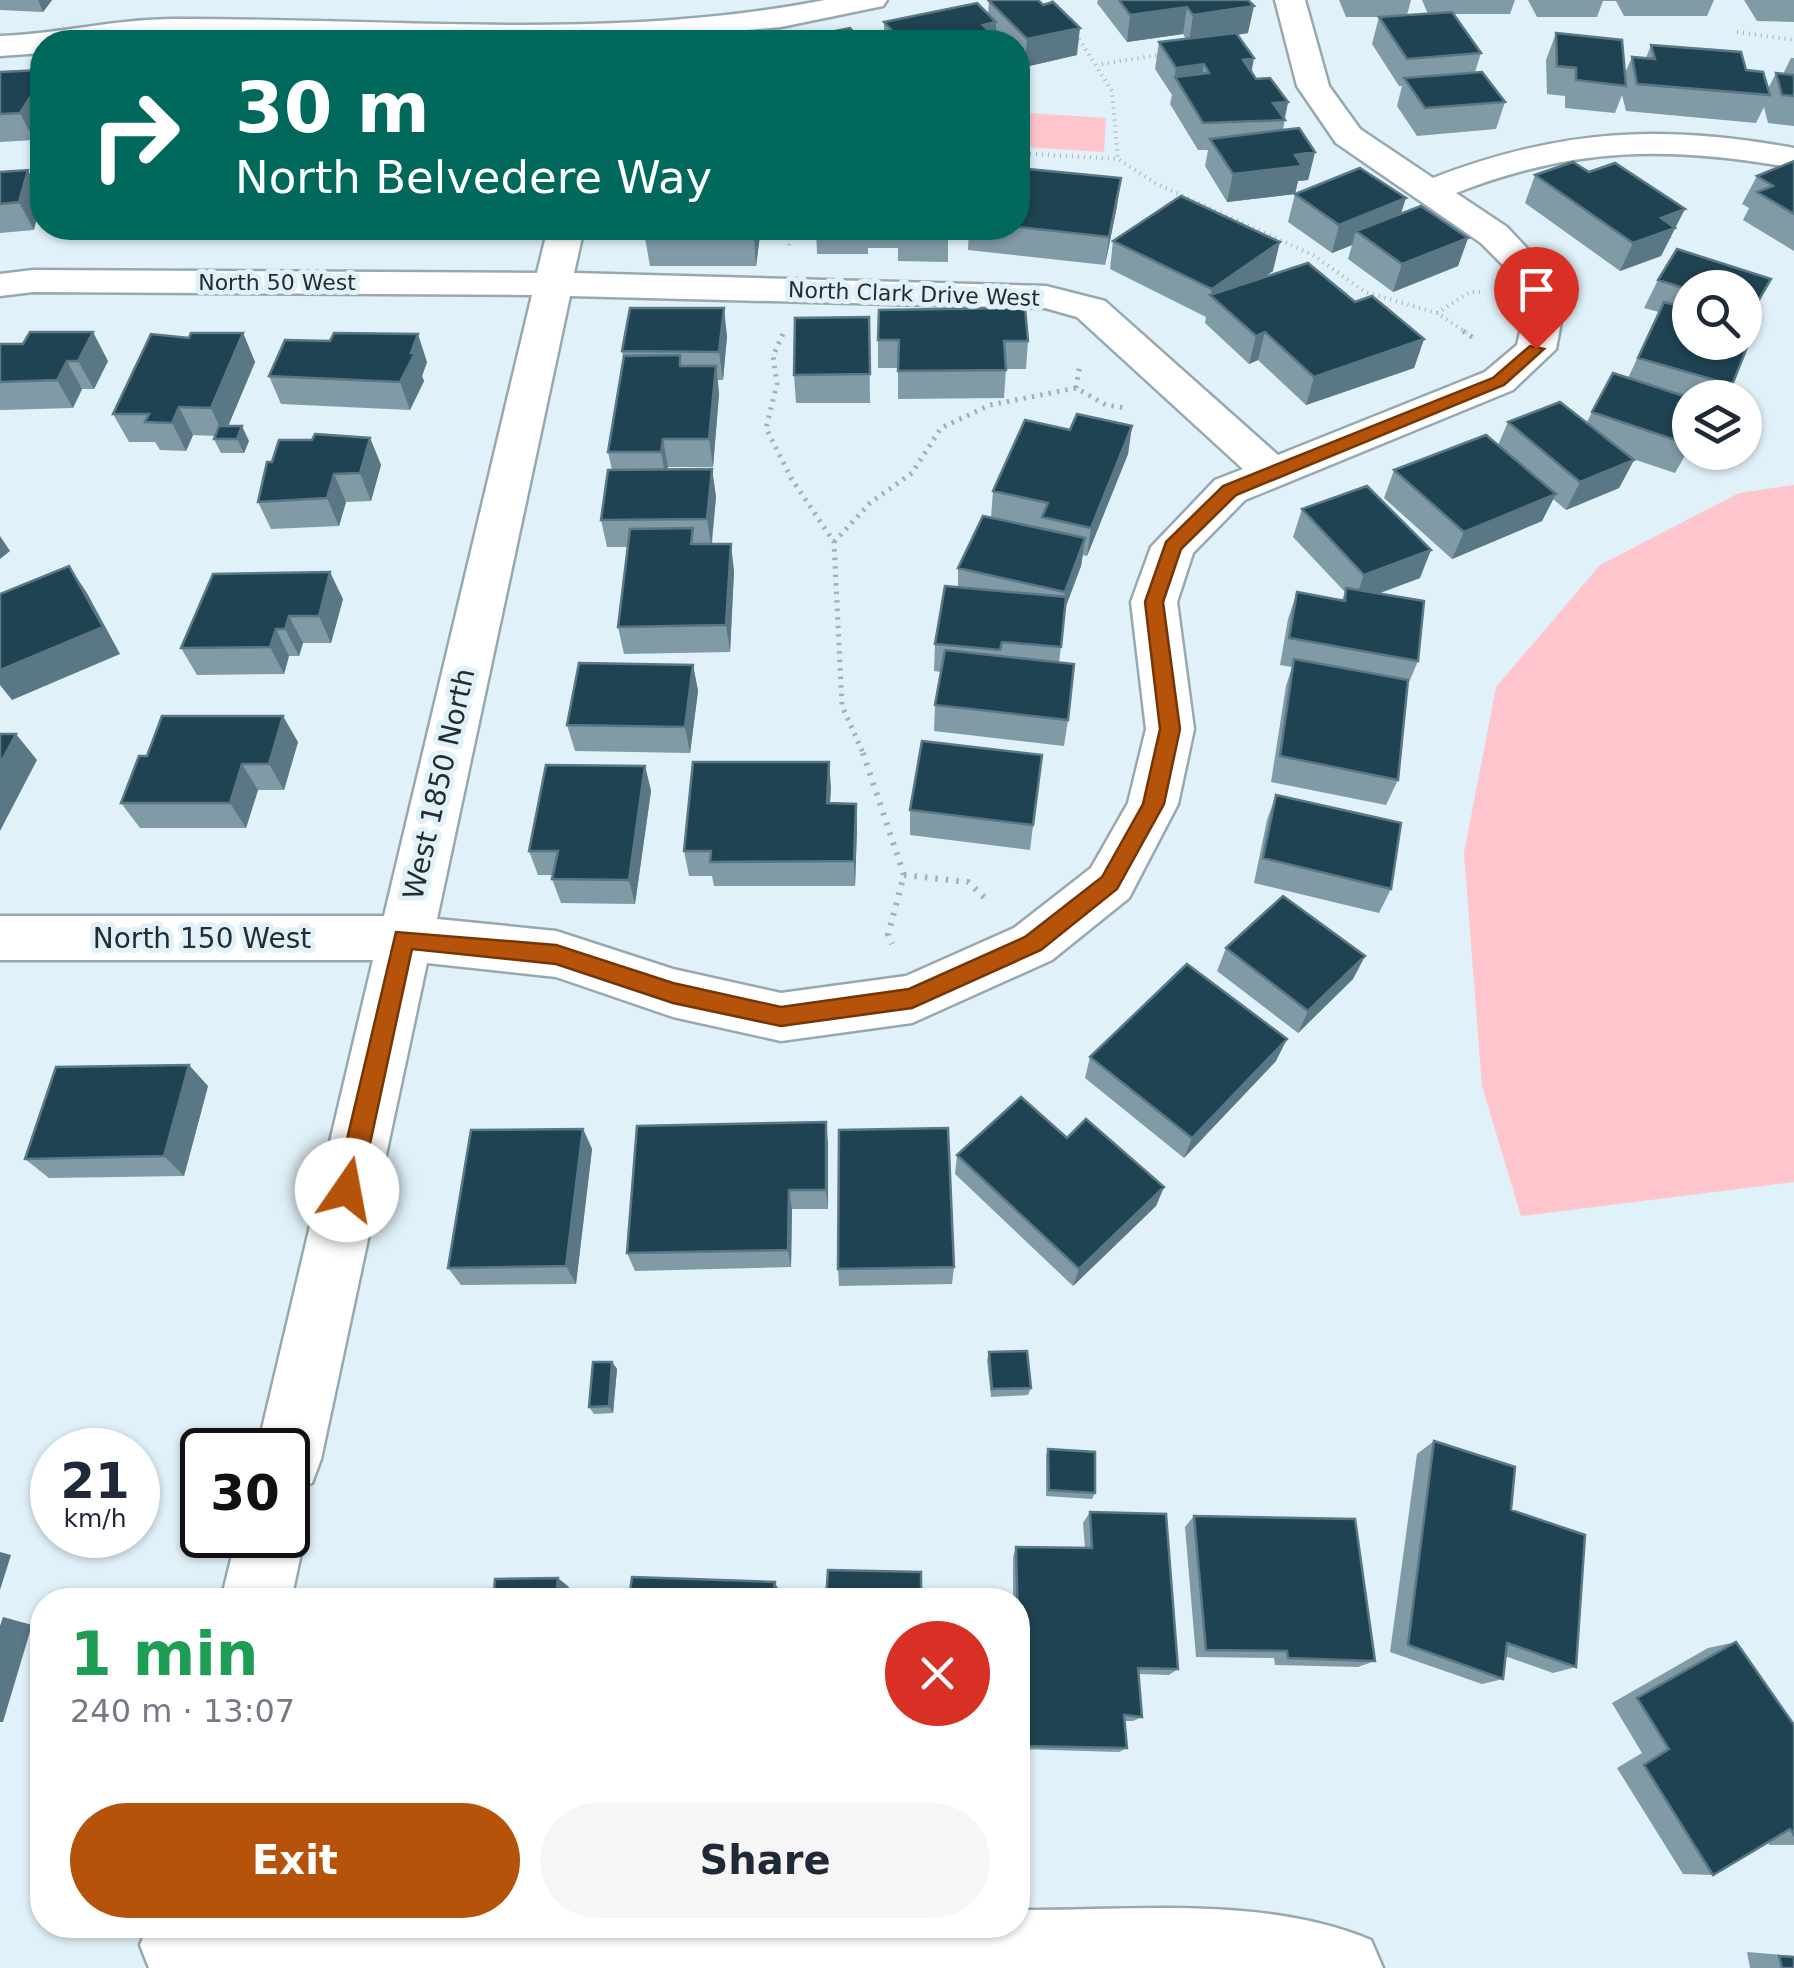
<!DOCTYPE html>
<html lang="en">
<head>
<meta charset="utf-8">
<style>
  body { margin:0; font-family:"DejaVu Sans",sans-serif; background:#f6f6f7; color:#1f2937; height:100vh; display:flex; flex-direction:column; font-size:38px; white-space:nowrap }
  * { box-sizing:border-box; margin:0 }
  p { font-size:32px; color:#747a83 }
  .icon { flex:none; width:55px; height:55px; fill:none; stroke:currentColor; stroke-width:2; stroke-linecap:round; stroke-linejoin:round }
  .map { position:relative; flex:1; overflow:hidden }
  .details { position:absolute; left:30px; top:1588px; width:1000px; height:350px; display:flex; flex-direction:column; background:#fff; border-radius:40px; box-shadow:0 2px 8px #0004 }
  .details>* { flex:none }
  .banner { position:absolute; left:30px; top:30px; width:1000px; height:210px; border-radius:40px; box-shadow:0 2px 8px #0004; background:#00695c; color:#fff; overflow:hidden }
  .buttons { position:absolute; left:1672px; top:270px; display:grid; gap:20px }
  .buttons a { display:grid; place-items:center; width:90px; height:90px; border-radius:50%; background:#fff; box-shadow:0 2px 8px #0004; font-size:50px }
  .speed { position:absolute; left:30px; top:1428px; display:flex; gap:20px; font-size:50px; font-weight:700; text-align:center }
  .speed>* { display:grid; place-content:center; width:130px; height:130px; border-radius:50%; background:#fff; box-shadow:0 2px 8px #0004; line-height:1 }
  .speed small { font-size:25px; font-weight:400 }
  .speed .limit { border:5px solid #111; border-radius:15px; background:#fff; color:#111 }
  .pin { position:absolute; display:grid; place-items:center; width:85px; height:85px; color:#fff; margin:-102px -42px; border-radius:50% 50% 50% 0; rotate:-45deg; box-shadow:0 0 10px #0007 }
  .pin .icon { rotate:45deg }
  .me { position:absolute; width:110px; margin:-55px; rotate:12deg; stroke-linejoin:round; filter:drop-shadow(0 0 8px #0008) }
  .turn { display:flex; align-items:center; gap:35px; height:210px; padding:0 40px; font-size:45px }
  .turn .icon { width:130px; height:130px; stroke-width:2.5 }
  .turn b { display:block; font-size:70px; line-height:85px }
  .round { display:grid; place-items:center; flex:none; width:105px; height:105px; border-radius:52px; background:#f6f6f7 }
  .headline { display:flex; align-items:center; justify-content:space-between; height:170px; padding:0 40px }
  h1 { font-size:60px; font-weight:700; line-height:75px; color:#1e9e55 }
  .button { display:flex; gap:20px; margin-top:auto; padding:20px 40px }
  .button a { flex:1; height:115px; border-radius:60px; background:#b45309; color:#fff; font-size:40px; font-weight:700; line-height:115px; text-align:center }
  .button a+a { background:#f6f6f7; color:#1f2937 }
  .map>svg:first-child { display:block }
  .green { fill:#fec5cd }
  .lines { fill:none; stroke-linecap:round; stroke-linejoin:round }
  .minor-casing { stroke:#98a8b0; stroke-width:5 }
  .path-far2 { stroke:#a3b1b7; stroke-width:4; stroke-dasharray:1 5; stroke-linecap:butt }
  .path-far1 { stroke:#a3b1b7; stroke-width:5; stroke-dasharray:2.5 6; stroke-linecap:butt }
  .path { stroke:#a3b1b7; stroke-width:6; stroke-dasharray:2.5 8; stroke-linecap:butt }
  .minor { fill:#fff; fill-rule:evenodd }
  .wall { fill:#809aa6 }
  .shaded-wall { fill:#597784 }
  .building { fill:#1f4352; stroke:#597784; stroke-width:2.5 }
  .route { fill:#b45309; stroke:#753606; stroke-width:2.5 }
  .labels { text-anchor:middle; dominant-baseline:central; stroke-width:10; stroke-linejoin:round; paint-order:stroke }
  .far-street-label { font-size:22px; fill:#252c2f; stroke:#e0f1f9 }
  .street-label { font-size:28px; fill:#252c2f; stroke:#e0f1f9 }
</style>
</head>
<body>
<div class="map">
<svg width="1794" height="1968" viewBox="0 0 1794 1968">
  <rect width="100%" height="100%" fill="#e0f1f9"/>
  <path class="green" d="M1030 113 1106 118 1104 152 1025 147Z
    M1794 485V1182L1521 1216 1482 1086 1464 853 1496 687 1600 565 1739 493Z"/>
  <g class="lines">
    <defs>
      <path id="minor" d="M825 0H887L883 6 781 27 619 42 168 37 42 42V53L0 56V36C58 34 116 19 174 19 390 18 611 42 825 0Z
        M1275 0H1305L1329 86 1360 129 1433 178C1560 129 1661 124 1794 148V168C1669 146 1576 146 1456 193L1507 227 1549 272 1563 311 1556 349 1513 390 1245 500 1193 553 1177 602 1194 729 1178 804 1129 898 1052 960 912 1023 781 1041 673 1017 556 977 427 963 321 1459 312 1483 288 1492V1450H257L373 960H0V916H384L532 295 33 292 0 296V274L33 270 537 273 548 228H584L574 273 1046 286 1105 301 1278 455 1485 372 1517 345 1525 311 1513 275 1481 243 1336 143 1297 86ZM570 296 1045 308 1077 317 1243 469 1215 480 1151 547 1131 602 1146 729 1128 803 1091 868 1014 928 906 976 781 993 673 969 556 931 437 919Z
        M288 1508 295 1511 305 1535 291 1600H221L237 1535H288Z
        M1018 1910C1132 1911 1263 1895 1371 1940L1383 1968H149L140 1945 148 1925H1018Z"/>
    </defs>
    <use href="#minor" class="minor-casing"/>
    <path class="path-far2" d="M1052 0 1063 15
      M1737 32 1794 40
      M1076 34 1112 91 1118 159
      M1102 64 1164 54
      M1018 153 1118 159 1157 184 1313 255 1365 292 1437 313 1467 333
      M789 245 791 228
      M1437 313 1470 292H1485"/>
    <path class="path-far1" d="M1463 331 1475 339
      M783 334 773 356 777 384 766 428 791 478 834 542 842 706 864 755
      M1076 388 1080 364
      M834 542 870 503 912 473 941 428 990 405 1076 388 1106 405 1125 408"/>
    <path class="path" d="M863 753 904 875 888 935 892 944
      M904 875 968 882 989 902"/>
    <use href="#minor" class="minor"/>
  </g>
  <path class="wall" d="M0 0H52L43 12 0 10Z
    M1098 0H1248V33L1237 35 1256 79 1288 102 1283 130 1315 152 1308 180 1298 181 1295 194 1227 202 1205 166 1208 150H1198L1170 104 1172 95 1155 69 1159 42 1186 39 1183 34 1127 42 1097 3Z
    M1339 0H1411L1407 15 1428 14 1422 0H1515L1510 14H1453L1481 53 1475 72 1505 102 1496 129 1417 136 1397 106 1402 86H1399L1372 44 1379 17H1346Z
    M1528 0H1714L1707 16H1624L1616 1H1603L1597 17H1537Z
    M1744 0H1794V22L1757 21Z
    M989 1 1077 55 1025 67 1018 59V42H1002L996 36V42H884V22L988 14Z
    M1556 33 1625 73 1632 57 1646 58 1651 45 1746 70 1768 89 1776 73 1783 74 1791 58H1794V126L1768 123 1764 107 1756 123 1626 111 1622 95 1615 113 1565 108V96L1547 94 1546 60Z
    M42 70V127L34 140 0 142V72Z
    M1794 161V251L1743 220 1749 208 1742 204 1757 176Z
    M28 170 34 230 0 233V235V172Z
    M1535 175 1672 237 1670 238 1661 256 1620 271 1525 203Z
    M1295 194 1401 214 1468 238 1458 266 1393 292 1348 259 1352 245 1332 253 1288 222Z
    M1117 206 1105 265 968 250 969 228H1018Z
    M74 228H159L155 234 78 236Z
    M221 228H324L321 236H277L275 229H264L262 234 223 232Z
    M375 228H460L458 230 377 235Z
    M761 228 756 266H650L645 238Z
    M816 228H948V262L898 261V248H868V254H817Z
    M1113 241 1273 271 1264 277 1355 302 1424 339 1414 368 1306 405 1258 360 1249 364 1205 323 1206 317 1110 269Z
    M1771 279 1745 325V288H1690V342L1732 385 1725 398H1690V447L1675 473 1633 459 1634 460 1619 488 1566 510 1553 499 1542 521 1452 559 1384 498 1394 470 1498 445 1508 422H1587L1592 412 1628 378 1659 312 1644 308 1658 280Z
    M869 317 870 403H796L794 375Z
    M243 333 255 362 228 426 249 441 244 453H221L214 439 216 436 193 435 186 451 160 450 155 442H129L113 414 189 338Z
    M727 336 723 380H718L719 394 713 467H668L667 469H712L716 497 712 544 734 571 730 652 624 654 618 627 628 547H607L601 520 612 470 608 452 623 358 622 351Z
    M878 340 1028 341 1026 369H1006L1004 398 898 399V368H878Z
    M0 344 108 361 94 389H82L73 408 0 410Z
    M427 362 422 376 424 381 410 410 281 404 269 376Z
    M1132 426 1128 454 1087 556 1083 555 1081 566 1065 609 1059 663 1068 720 1064 746 934 731 935 705 941 672 934 671 935 644 958 587V568L991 518 993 491 1070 430Z
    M370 438 381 465 371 501 346 502 339 526 271 529 258 502 272 462Z
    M1302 509 1420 578 1378 594 1418 661 1407 687 1398 780 1386 805 1271 782 1286 686 1292 667 1280 665 1288 619 1297 592 1342 600 1345 592 1293 537Z
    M343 599 331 643H303L299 656H289L284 674 197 675 181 648Z
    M693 665 698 691 690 753 575 751 567 725Z
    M298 742 284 790H258L246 828H140L121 803Z
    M1042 755 1030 850 910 835V810Z
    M645 766 651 791 635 904 561 903 552 879 553 875H538L529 851Z
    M831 787 830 804H856L857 829 855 886H714L712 876H689L684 851Z
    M1276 795 1391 889 1379 913 1254 883 1267 820Z
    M1226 948 1365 956 1353 979 1298 1033 1217 971Z
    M1090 1057 1276 1061 1184 1158 1085 1078Z
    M208 1086 184 1176 49 1178 25 1159Z
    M583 1129 592 1149 576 1284 461 1285 448 1268Z
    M1067 1138 1164 1187 1156 1206 1073 1286 955 1174 957 1155Z
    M828 1143V1209H792L791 1267 635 1271 627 1253Z
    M954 1267 952 1284 839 1286 838 1269Z
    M989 1352 1031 1388 1028 1395 991 1397 987 1360Z
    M612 1362 617 1369 613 1413 594 1414 589 1407Z
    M1434 1441 1511 1510 1576 1667 1553 1673 1505 1656 1503 1679 1482 1684 1390 1652 1417 1454Z
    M1048 1449 1095 1493 1092 1499 1046 1496V1455Z
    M1090 1512 1178 1669 1169 1675 1138 1674 1142 1717 1133 1721H1125L1127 1748 1119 1752 1018 1749V1600H1013V1557L1016 1547 1085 1548 1083 1523Z
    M1194 1516 1375 1661 1358 1667 1275 1665 1274 1658 1196 1657 1185 1527Z
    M1736 1642 1794 1725V1845H1770L1767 1842 1713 1875 1683 1874 1617 1768 1642 1753 1612 1703 1708 1648Z
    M1747 1952 1794 1956V1968H1750Z"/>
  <path class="shaded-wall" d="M38 0H52L43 12Z
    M1254 6 1248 33 1189 42 1193 15Z
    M1187 7 1183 34 1127 42 1130 15Z
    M996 22V42H982L983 25Z
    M1080 28 1077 55 1025 67 1027 39Z
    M1254 58 1249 86 1243 60Z
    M1204 64 1199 92 1175 77 1172 95 1176 68Z
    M34 91 42 109V127L34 140 20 113Z
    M1288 102 1284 120 1273 103Z
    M1315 152 1308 180 1298 181 1295 194 1227 202 1233 174 1295 155Z
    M28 170 42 197 34 230 19 202Z
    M1121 178 1117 206 1105 265 1109 237Z
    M1406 198 1397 226 1356 231 1352 245 1332 253 1339 225Z
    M1685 209 1661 256 1620 271 1633 243 1661 218Z
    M755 228H761L756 266 754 238Z
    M1468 238 1458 266 1393 292 1402 264Z
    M1280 242 1273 271 1223 306 1211 295 1212 289Z
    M724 308 727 336 723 380 719 352Z
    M93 332 108 361 94 389 78 361Z
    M1265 332 1258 360 1249 364 1256 336Z
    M243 333 255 362 224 436 211 408Z
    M418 334 427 362 422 376 424 381 410 410 400 382Z
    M1424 339 1414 368 1306 405 1314 377Z
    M67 361 82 389 73 408 57 380Z
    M716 366 719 394 713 467 709 439Z
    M179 407 193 435 186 451 172 423Z
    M242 426 249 441 244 453 237 439Z
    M1132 426 1128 454 1087 556 1091 528Z
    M370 438 381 465 371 501 360 473Z
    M663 439 668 467 666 479 661 452Z
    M1634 460 1619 488 1566 510 1580 482Z
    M712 469 716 497 711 546 707 519Z
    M334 474 346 502 339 526 327 498Z
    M1556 494 1542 521 1452 559 1464 532Z
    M0 536 10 551 0 559Z
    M1085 538 1081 566 1061 619 1065 592Z
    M731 544 734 571 730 652 726 625Z
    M1431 550 1420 578 1354 602 1364 575Z
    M69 566 87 593 120 654 12 700 0 685V670Z
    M330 572 343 599 331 643 319 616Z
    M289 616 303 643 299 656 285 629Z
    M276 629 289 656 284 674 270 647Z
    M693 665 698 691 690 753 685 727Z
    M283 716 298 742 284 790 269 764Z
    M16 734 37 760 0 831V764Z
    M829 762 831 787 828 829 827 803Z
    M242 764 258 790 246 828 230 803Z
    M645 766 651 791 635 904 629 880Z
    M856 804 857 829 855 886 854 861Z
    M1365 956 1353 979 1298 1033 1308 1011Z
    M1287 1039 1276 1061 1184 1158 1192 1138Z
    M189 1065 208 1086 184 1176 164 1156Z
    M826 1122 828 1143V1209L826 1190Z
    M583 1129 592 1149 576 1284 566 1266Z
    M1164 1187 1156 1206 1073 1286 1079 1269Z
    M789 1190 792 1209 791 1267 788 1250Z
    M612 1362 617 1369 613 1413 609 1406Z
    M0 1552 11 1555 0 1590Z
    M558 1578 569 1587 568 1600H556Z
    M775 1582 779 1591 778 1600H773Z
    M3 1617 32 1625 3 1722H0V1626Z"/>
  <path class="building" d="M993 0H1038L1043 5 1053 2 1080 28 1027 39 989 1Z
    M1119 0H1248L1254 6 1193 15 1187 7 1130 15Z
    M977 3 996 22 983 25 996 39 982 42H903L884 22Z
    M1452 12 1481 53 1407 59 1379 17Z
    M850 28 862 42H798L795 39Z
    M1236 33 1254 58 1243 60 1256 79 1270 78 1288 102 1273 103 1285 120 1203 123 1175 77 1209 73 1204 64 1176 68 1159 42Z
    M1556 33 1622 40 1626 86 1576 80V68L1557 66Z
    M1651 45 1741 52 1746 70 1763 72 1770 95 1637 84 1632 57 1655 59Z
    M42 70V91H34L20 113 0 114V72Z
    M1482 72 1505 102 1425 108 1404 78Z
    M1776 73 1794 75V96L1782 95Z
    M1299 128 1315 152 1295 155 1302 166 1233 174 1210 139Z
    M1794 161V214L1757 192 1773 186 1757 176Z
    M1573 162 1589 172 1615 163 1685 209 1661 218 1675 228 1633 243 1535 175Z
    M1018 168 1121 178 1109 237 1018 227Z
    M1360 168 1406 198 1339 225 1295 194Z
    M28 170 19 202 0 204V172Z
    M1181 196 1280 242 1212 289 1113 241Z
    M1421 206 1468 238 1402 264 1356 231Z
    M647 228H755L754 238H645Z
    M898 228H948V234L898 233Z
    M1677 249 1771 279 1753 310 1745 308V288H1690V290L1658 280Z
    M1308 263 1355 302 1372 296 1424 339 1314 377 1265 332 1256 336 1210 295Z
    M1664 302 1690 309V342H1745V325L1755 327 1732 385 1638 358Z
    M630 308H724L719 352 622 351Z
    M1025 308 1028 341H1004L1006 370 898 371 899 340H878L879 310Z
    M869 317 870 374 794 375 795 318Z
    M30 332H93L78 361H67L57 380 0 382V344H23Z
    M191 333H243L211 408 179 407 172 423 145 422 149 414H113L151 334 189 338Z
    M334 333 418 334 411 353H415L400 382 269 376 285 340 330 341Z
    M680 355V366H716L709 439H663L661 452H608L624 356Z
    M1613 373 1690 398V445L1592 412Z
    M1560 402 1634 460 1580 482 1508 422Z
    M1077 414 1132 426 1091 528 1042 517 1048 503 993 491 1025 420 1070 430Z
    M219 426H242L237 439H214Z
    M315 434 370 438 360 473 334 474 327 498 258 502 267 462H272L279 440H312Z
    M1486 435 1556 494 1464 532 1394 470Z
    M712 469 707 519 601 520 608 470Z
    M1367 486 1431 550 1364 575 1302 509Z
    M983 516 1085 538 1065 592 958 568Z
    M693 528 691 544H731L726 625 618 627 630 529Z
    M69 566 103 627 0 670V594Z
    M330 572 319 616H289L285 629H276L270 647 181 648 213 574Z
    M945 586 1066 597 1061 647 1002 642 1000 650 935 644Z
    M1346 588 1424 601 1418 661 1289 638 1297 592 1345 601Z
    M945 650 1074 664 1068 720 935 705Z
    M1294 659 1408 680 1398 780 1280 756Z
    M579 663 693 665 685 727 567 725Z
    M162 716H283L269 764H242L230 803H121L139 756H147Z
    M0 734H16L0 764Z
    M922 741 1042 755 1033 825 910 810Z
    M693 762H829L827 803 856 804 854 861 710 862 711 851H684Z
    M546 765 645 766 629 880 552 879 558 851H529Z
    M1276 795 1401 823 1391 889 1263 858Z
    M1283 896 1365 956 1308 1011 1226 948Z
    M1187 964 1287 1039 1192 1138 1090 1057Z
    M189 1065 164 1156 25 1159 56 1067Z
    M1021 1097 1067 1138 1086 1119 1164 1187 1079 1269 957 1155Z
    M826 1122V1190H789L788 1250 627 1253 637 1126Z
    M948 1128 954 1267 838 1269 839 1130Z
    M583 1129 566 1266 448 1268 471 1130Z
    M1027 1351 1031 1388 992 1389 989 1352Z
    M593 1362H612L609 1406 589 1407Z
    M1434 1441 1515 1467 1511 1510 1585 1535 1576 1667 1507 1643 1503 1679 1408 1645Z
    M1048 1449 1095 1452V1493L1049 1490Z
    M1090 1512 1166 1514 1178 1669 1138 1668 1142 1717 1124 1715 1127 1748 1021 1746 1016 1547 1092 1548Z
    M1194 1516 1355 1519 1375 1661 1288 1658 1287 1651 1206 1650Z
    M828 1570 921 1572V1589L972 1592V1600H826Z
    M632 1577 775 1582 773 1600H629Z
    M558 1578 556 1600H411L412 1593 494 1592 495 1579Z
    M1736 1642 1794 1725V1835L1790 1829 1713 1875 1644 1765 1669 1749 1637 1698Z
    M1779 1956 1794 1957V1968H1782Z"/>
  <path class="route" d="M1530 346 1544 349 1504 385 1236 495 1181 549 1163 602 1180 729 1164 804 1117 889 1041 950 912 1008 781 1026 673 1003 556 964 412 949 360 1190 356 1198H338L335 1190 396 932 556 945 673 983 781 1007 909 989 1025 937 1102 877 1143 804 1160 729 1145 602 1166 542 1223 486 1493 378Z"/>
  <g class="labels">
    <g class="far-street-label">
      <text x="277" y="282">North 50 West</text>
      <text transform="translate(914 294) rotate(2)">North Clark Drive West</text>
    </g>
    <g class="street-label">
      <text transform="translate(439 784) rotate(-77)">West 1850 North</text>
      <text x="202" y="938">North 150 West</text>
    </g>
  </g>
</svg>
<div class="buttons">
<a><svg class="icon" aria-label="search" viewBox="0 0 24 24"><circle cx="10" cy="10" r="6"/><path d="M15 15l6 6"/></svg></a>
<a><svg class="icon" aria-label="layers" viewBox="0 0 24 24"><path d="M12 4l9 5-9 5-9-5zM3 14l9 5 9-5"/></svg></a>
</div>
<div class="speed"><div>21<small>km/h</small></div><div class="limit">30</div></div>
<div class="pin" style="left:1536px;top:349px;background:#d93025"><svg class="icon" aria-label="arrive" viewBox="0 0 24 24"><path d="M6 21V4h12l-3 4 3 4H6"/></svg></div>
<svg class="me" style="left:347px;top:1190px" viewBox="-20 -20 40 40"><circle r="19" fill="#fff"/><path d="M0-13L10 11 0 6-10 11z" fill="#b45309"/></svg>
<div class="banner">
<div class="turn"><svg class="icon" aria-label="right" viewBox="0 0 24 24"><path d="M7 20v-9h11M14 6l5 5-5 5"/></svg><div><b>30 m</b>North Belvedere Way</div></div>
</div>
<section class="details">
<div class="headline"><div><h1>1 min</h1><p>240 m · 13:07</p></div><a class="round" style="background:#d93025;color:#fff"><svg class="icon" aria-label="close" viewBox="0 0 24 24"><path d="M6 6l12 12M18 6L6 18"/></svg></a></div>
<div class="button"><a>Exit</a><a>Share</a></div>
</section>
</div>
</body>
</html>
